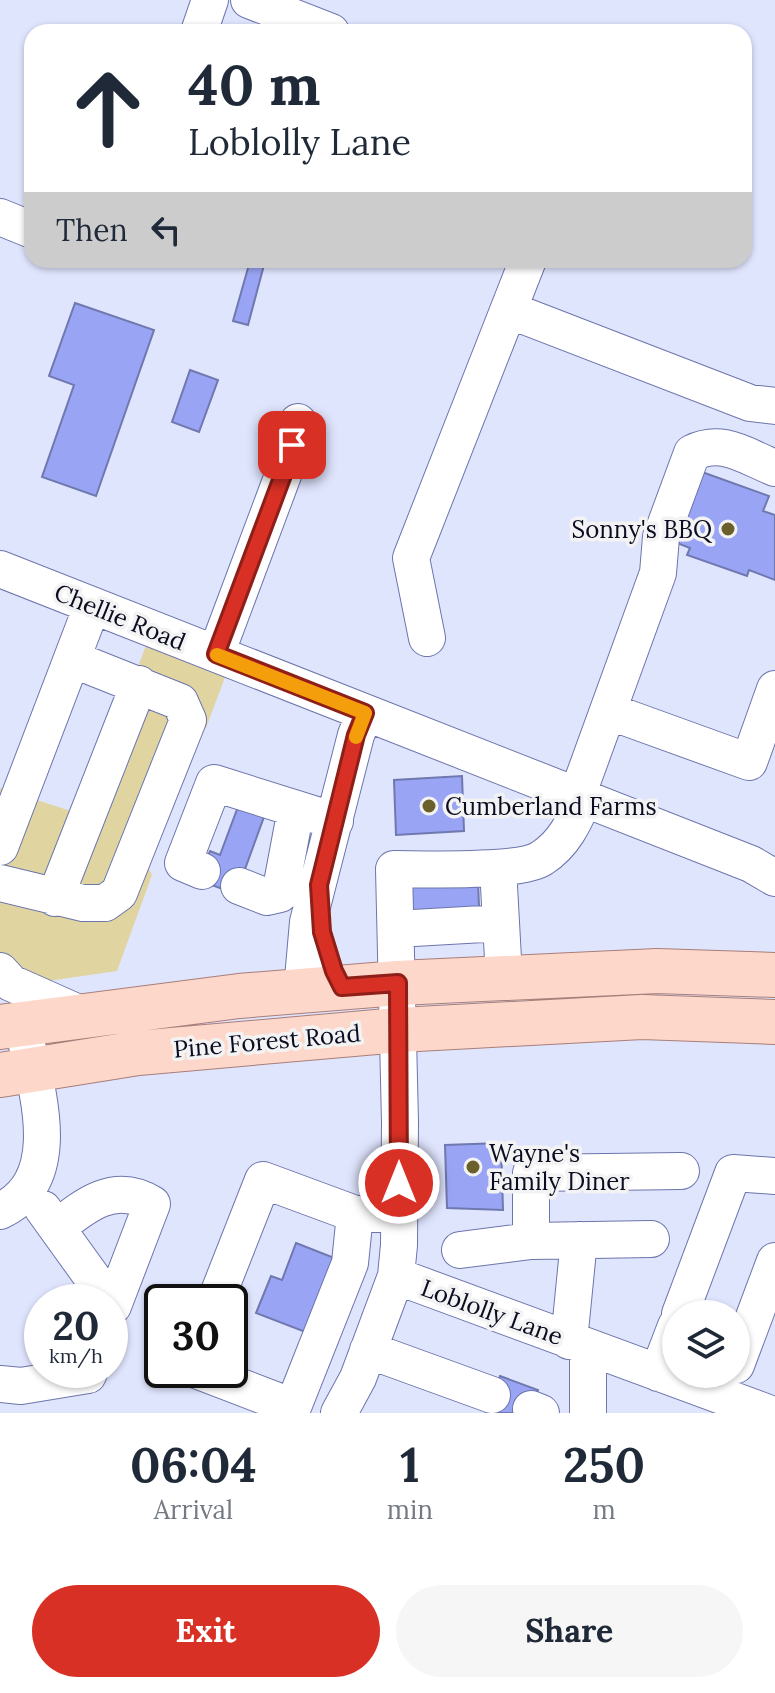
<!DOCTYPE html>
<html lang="en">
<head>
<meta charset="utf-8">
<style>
  body { margin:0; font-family:Lora,serif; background:#f6f6f7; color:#1f2937; height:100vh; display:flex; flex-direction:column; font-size:30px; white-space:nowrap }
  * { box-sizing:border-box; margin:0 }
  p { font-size:26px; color:#747a83 }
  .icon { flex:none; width:44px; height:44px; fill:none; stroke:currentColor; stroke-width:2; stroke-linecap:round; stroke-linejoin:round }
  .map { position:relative; height:1413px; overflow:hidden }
  .details { display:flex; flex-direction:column; background:#fff; flex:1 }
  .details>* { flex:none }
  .top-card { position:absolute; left:24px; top:24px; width:728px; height:244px; border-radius:24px; box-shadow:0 2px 6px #0004; background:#fff; color:#1f2937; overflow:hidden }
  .fabs { position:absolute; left:662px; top:1300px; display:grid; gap:16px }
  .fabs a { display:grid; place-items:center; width:88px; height:88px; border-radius:50%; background:#fff; box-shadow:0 2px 6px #0004; font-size:40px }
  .speed { position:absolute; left:24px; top:1284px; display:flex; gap:16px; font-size:40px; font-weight:700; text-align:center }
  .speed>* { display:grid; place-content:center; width:104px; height:104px; border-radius:50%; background:#fff; box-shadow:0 2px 6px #0004; line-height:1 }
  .speed small { font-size:20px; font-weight:400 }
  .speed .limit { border:4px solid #111; border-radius:12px; background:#fff; color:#111 }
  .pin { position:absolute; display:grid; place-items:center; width:68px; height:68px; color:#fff; margin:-34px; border-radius:16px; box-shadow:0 4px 12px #0006 }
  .me { position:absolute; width:88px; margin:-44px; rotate:0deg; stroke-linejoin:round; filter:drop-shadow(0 0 6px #0008) }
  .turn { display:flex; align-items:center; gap:28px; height:168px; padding:0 32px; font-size:36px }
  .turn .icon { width:104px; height:104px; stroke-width:2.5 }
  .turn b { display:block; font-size:56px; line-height:68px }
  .then { display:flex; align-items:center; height:76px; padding:0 32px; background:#0003; gap:16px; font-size:30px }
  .eta { display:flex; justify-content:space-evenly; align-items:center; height:136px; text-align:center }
  .eta b { font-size:48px; font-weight:700; line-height:56px }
  .button { display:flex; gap:16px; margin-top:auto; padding:16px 32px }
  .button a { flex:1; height:92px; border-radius:48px; background:#d93025; color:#fff; font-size:32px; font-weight:700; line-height:92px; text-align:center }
  .button a+a { background:#f6f6f7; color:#1f2937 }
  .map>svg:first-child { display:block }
  .green { fill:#e0d4a0 }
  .building { fill:#99a5f4; stroke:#6f78af; stroke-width:2 }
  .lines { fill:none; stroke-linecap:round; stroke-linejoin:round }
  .minor-casing { stroke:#6c75ac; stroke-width:38 }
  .major-casing { stroke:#a87e79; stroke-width:46 }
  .minor { stroke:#fff; stroke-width:36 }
  .major { stroke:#fed7cb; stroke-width:44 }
  .route-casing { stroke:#8d1f18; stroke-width:20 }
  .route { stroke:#d93025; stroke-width:14 }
  .slow { stroke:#f59e0b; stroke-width:14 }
  .poi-dot { fill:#6b5f2c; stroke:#f3f3f3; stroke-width:3 }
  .labels { text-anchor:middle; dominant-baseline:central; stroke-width:7; stroke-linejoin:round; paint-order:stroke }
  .poi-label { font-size:24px; fill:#0a0c21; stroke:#f3f3f3; text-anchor:start }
  .street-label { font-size:24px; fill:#0a0c21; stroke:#f3f3f3 }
</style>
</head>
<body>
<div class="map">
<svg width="775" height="1413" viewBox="0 0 775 1413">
  <rect width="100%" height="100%" fill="#e0e5fe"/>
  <path class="green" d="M148 640 227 672 206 728 196 732 146 864 152 875 117 971 0 988V788L83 815Z"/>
  <path class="building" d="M250 261 264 265 248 325 233 321Z
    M75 303 154 330 96 496 42 477 74 385 49 376Z
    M190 370 218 380 199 432 172 422Z
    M702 472 769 496 763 511 775 515V580L749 570 747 576 687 555 690 548 677 543Z
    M462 776 464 831 396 835 394 780Z
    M239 804 265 814 236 894 198 880 210 851 220 855Z
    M478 880 479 907 410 911 409 883Z
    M501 1143 503 1210 447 1208 445 1145Z
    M296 1243 337 1259 308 1333 256 1313 271 1276 282 1280Z
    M500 1376 538 1390 529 1413H486Z"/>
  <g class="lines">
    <defs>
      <path id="minor" d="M249 0 331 32
        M199 32 210 0
        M0 217 32 230
        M509 310 750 403 775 406
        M0 569 751 864 775 878
        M427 638 411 558 528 260
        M216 654 286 467 298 422
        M608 711 749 762 775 689
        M577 796 658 573 661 537 692 453C723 438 745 456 775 468
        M0 847 92 606
        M498 868 504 977
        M202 871 183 863 214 783 335 821
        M0 883 83 903H105L119 893 188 720 180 702 72 659
        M239 886 267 897 280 894 296 809
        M55 898 139 684
        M396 929 501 923
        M0 971 11 983 83 1015
        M302 990 308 922 356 735 365 713
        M43 1209 110 1302
        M0 1211C70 1178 34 1082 22 1023
        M57 1228C85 1205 115 1181 152 1204L113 1306
        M531 1241V1173L681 1171
        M460 1250 531 1241 651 1239
        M396 1276 768 1413
        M215 1302 263 1180 355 1214H380
        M680 1314 733 1173 775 1176
        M569 1341 579 1240
        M368 1350 492 1395
        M736 1365 775 1261
        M196 1370 293 1407 350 1263 355 1214
        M658 1373 676 1326
        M0 1384 21 1386 88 1375 90 1370
        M531 1409 541 1413
        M339 1413 358 1378 396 1276 399 1245 400 1122 394 869C425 869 520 873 542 858 564 844 574 822 584 799
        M588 1413V1348"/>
      <path id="major" d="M0 1027 239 996 398 983 657 971 775 975
        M0 1075 138 1053 399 1030 642 1017 775 1022"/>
    </defs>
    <use href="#minor" class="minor-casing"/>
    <use href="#major" class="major-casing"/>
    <use href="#minor" class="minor"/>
    <use href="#major" class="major"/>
  </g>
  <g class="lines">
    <defs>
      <path id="route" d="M292 445 286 467 216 654 365 713 356 735 319 885 322 932 334 971 342 987 398 983 399 1183"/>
    </defs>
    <use href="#route" class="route-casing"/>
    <use href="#route" class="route"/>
    <path class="slow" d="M217 655 365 713 356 737"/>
  </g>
  <g class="poi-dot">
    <circle cx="728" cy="529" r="8"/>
    <circle cx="429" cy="806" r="8"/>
    <circle cx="473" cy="1167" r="8"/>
  </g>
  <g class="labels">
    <g class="poi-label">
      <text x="712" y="529" text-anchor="end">Sonny's BBQ</text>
      <text x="445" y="806">Cumberland Farms</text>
      <text x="489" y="1153">Wayne's<tspan x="489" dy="28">Family Diner</tspan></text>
    </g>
    <g class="street-label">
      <text transform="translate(120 617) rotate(22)">Chellie Road</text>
      <text transform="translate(267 1041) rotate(-5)">Pine Forest Road</text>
      <text transform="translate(492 1312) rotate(20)">Loblolly Lane</text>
    </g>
  </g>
</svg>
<div class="fabs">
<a><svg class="icon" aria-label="layers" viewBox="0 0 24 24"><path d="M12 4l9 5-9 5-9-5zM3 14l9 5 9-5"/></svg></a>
</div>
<div class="speed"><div>20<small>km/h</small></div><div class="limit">30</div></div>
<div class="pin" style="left:292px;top:445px;background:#d93025"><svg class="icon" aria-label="arrive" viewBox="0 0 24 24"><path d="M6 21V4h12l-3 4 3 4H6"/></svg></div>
<svg class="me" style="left:399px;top:1183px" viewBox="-20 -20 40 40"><circle r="17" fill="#d93025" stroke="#fff" stroke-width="3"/><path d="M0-11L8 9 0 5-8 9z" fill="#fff"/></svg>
<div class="top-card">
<div class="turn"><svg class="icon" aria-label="ahead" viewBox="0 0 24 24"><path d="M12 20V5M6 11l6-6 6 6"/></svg><div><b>40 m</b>Loblolly Lane</div></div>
<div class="then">Then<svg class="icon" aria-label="left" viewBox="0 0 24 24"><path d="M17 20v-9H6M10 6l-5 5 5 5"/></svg></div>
</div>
</div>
<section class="details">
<div class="eta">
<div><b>06:04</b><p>Arrival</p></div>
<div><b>1</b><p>min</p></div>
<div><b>250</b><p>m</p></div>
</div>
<div class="button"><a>Exit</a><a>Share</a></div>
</section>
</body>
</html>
